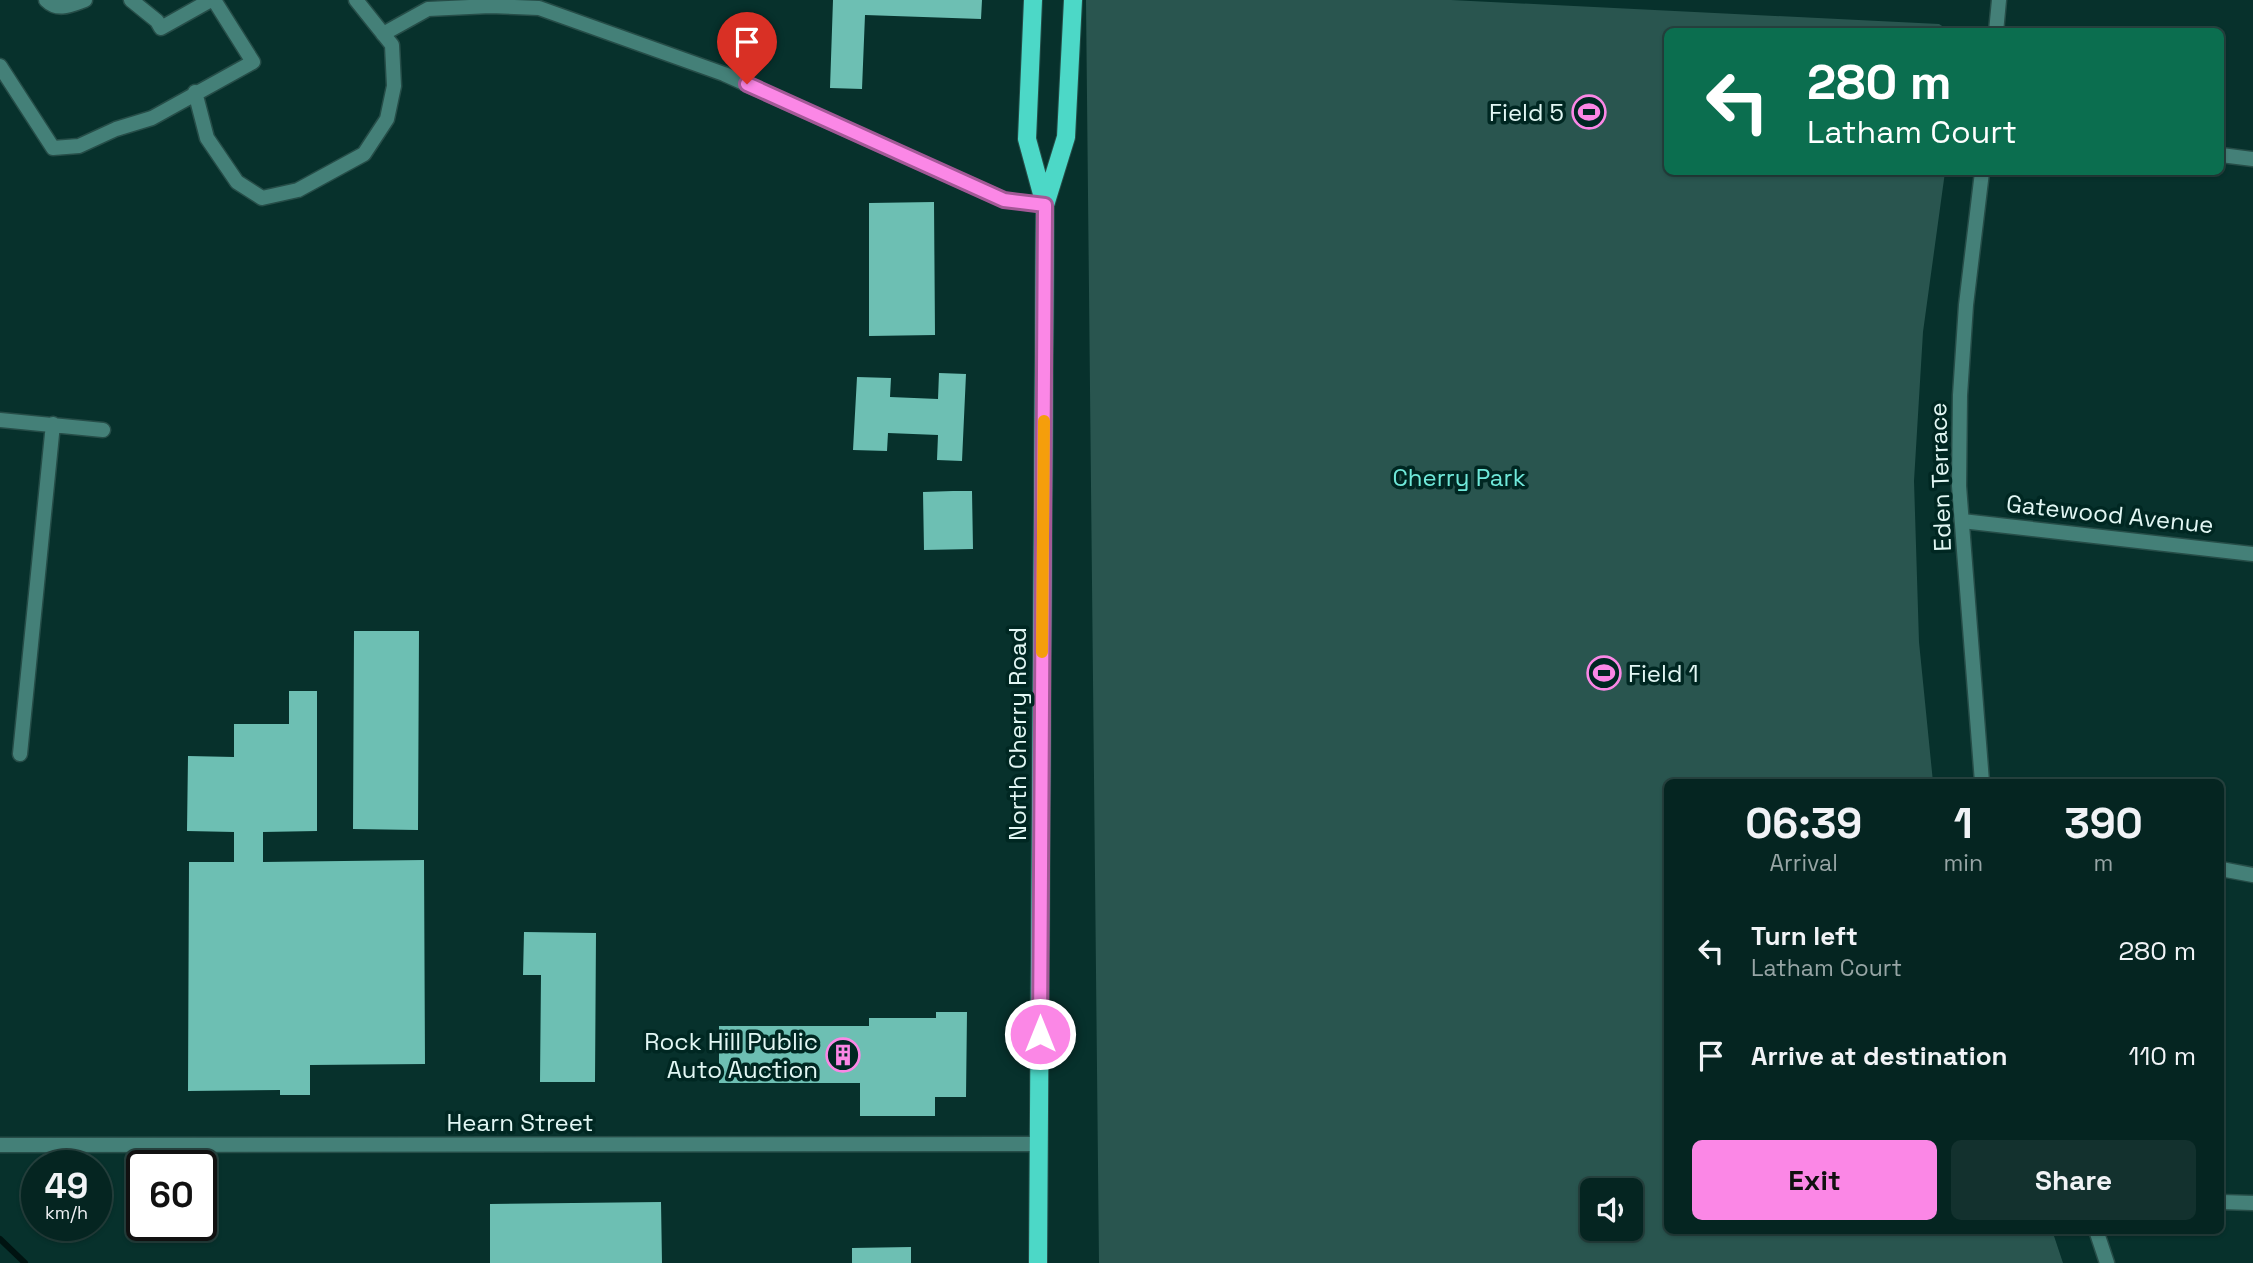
<!DOCTYPE html>
<html lang="en">
<head>
<meta charset="utf-8">
<style>
  body { margin:0; font-family:"Space Grotesk",sans-serif; background:#13312e; color:#f1f3f6; height:100vh; display:flex; flex-direction:column; font-size:26px; white-space:nowrap }
  * { box-sizing:border-box; margin:0 }
  p { font-size:23px; color:#97a5a5 }
  .icon { flex:none; width:38px; height:38px; fill:none; stroke:currentColor; stroke-width:2; stroke-linecap:round; stroke-linejoin:round }
  .map { position:relative; flex:1; overflow:hidden }
  .drawer { position:absolute; left:1664px; top:779px; width:560px; height:455px; display:flex; flex-direction:column; background:#052521; border-radius:10px; box-shadow:0 2px 5px #0004,0 0 0 2px #26423f }
  .drawer>* { flex:none }
  .guide { position:absolute; left:1664px; top:28px; width:560px; height:147px; border-radius:10px; box-shadow:0 2px 5px #0004,0 0 0 2px #26423f; background:#0b6e4f; color:#fff; overflow:hidden }
  .controls { position:absolute; left:1580px; top:1178px; display:grid; gap:14px }
  .controls a { display:grid; place-items:center; width:63px; height:63px; border-radius:10px; background:#052521; box-shadow:0 2px 5px #0004,0 0 0 2px #26423f; font-size:35px }
  .speed { position:absolute; left:21px; top:1150px; display:flex; gap:14px; font-size:35px; font-weight:700; text-align:center }
  .speed>* { display:grid; place-content:center; width:91px; height:91px; border-radius:50%; background:#052521; box-shadow:0 2px 5px #0004,0 0 0 2px #26423f; line-height:1 }
  .speed small { font-size:18px; font-weight:400 }
  .speed .limit { border:4px solid #111; border-radius:10px; background:#fff; color:#111 }
  .pin { position:absolute; display:grid; place-items:center; width:60px; height:60px; color:#fff; margin:-72px -30px; border-radius:50% 50% 50% 0; rotate:-45deg; box-shadow:0 0 7px #0007 }
  .pin .icon { rotate:45deg }
  .me { position:absolute; width:77px; margin:-38px; rotate:0deg; stroke-linejoin:round; filter:drop-shadow(0 0 5px #0008) }
  .turn { display:flex; align-items:center; gap:24px; height:147px; padding:0 28px; font-size:32px }
  .turn .icon { width:91px; height:91px; stroke-width:2.5 }
  .turn b { display:block; font-size:49px; line-height:60px }
  .eta { display:flex; justify-content:space-evenly; align-items:center; height:119px; text-align:center }
  .eta b { font-size:42px; font-weight:700; line-height:49px }
  .primary-button { display:flex; gap:14px; margin-top:auto; padding:14px 28px }
  .primary-button a { flex:1; height:80px; border-radius:10px; background:#fb87e6; color:#111; font-size:28px; font-weight:700; line-height:80px; text-align:center }
  .primary-button a+a { background:#13312e; color:#f1f3f6 }
  ul { padding:0; list-style:none }
  li { display:flex; align-items:center; gap:21px; height:105px; padding:0 28px }
  li div { flex:1 }
  li b { display:block; font-size:26px }
  li em { font-style:normal }
  .map>svg:first-child { display:block }
  .green { fill:#29554f; fill-rule:evenodd }
  .lines { fill:none; stroke-linecap:round; stroke-linejoin:round }
  .stream { stroke:#001311; stroke-width:6 }
  .building { fill:#6dbfb3 }
  .minor-casing { stroke:#264d48; stroke-width:17 }
  .tertiary-casing { stroke:#264d48; stroke-width:17 }
  .primary-casing { stroke:#264d48; stroke-width:20 }
  .minor { stroke:#448078; stroke-width:14 }
  .tertiary { stroke:#448078; stroke-width:14 }
  .primary { stroke:#4cd8c7; stroke-width:18 }
  .route-casing { stroke:#a35896; stroke-width:18 }
  .route { stroke:#fb87e6; stroke-width:12 }
  .slow { stroke:#f59e0b; stroke-width:12 }
  .labels { text-anchor:middle; dominant-baseline:central; stroke-width:7; stroke-linejoin:round; paint-order:stroke }
  .poi-label { font-size:24px; fill:#e2f7f4; stroke:#002722; text-anchor:end }
  .park-label { font-size:24px; fill:#6fe9da; stroke:#002722 }
  .street-label { font-size:24px; fill:#e2f7f4; stroke:#002722 }
</style>
</head>
<body>
<div class="map">
<svg width="2253" height="1263" viewBox="0 0 2253 1263">
  <rect width="100%" height="100%" fill="#07312c"/>
  <path class="green" d="M1086 0H1451L1939 24 1950 31 1668 32V172H1945L1923 332 1914 481 1919 642 1933 782H1668V1230H2052L2063 1263H1099ZM1631 1190V1228H1592V1190Z"/>
  <g class="lines">
    <path class="stream" d="M0 1239 25 1263"/>
  </g>
  <path class="building" d="M833 0H982L981 19 865 15 862 89 830 88Z
    M934 202 935 335 869 336V203Z
    M939 373 966 374 962 461 937 460 938 435 888 433 887 451 853 450 857 377 891 378 890 397 938 399Z
    M953 491H972L973 549 924 550 923 492Z
    M354 631H419L418 830 353 829Z
    M289 691H317V831L263 832V862L424 860 425 1064 310 1065V1095H280V1090L188 1091 189 862H234V832L187 831 188 756 234 757V724H289Z
    M524 932 596 933 595 1082H540L541 975H523Z
    M936 1012H967L966 1097H935V1116H860V1083H719V1026H869V1018H936Z
    M661 1202 662 1263H490V1204Z
    M911 1247V1263H852V1248Z"/>
  <g class="lines">
    <defs>
      <path id="minor" d="M46 0C58 12 71 5 85 0
        M131 0 157 21 161 28 211 0
        M383 34 428 9 490 6 539 8 724 74 1004 200 1045 205
        M0 66 53 148 79 146 116 129 152 118 253 62 214 0
        M195 92 207 138 237 182 262 198 298 190 364 154 387 119 394 86 392 45 356 0
        M2221 155 2253 159
        M0 420 103 430
        M1962 521 2253 554
        M20 754 53 424
        M2221 869 2253 875
        M0 1145 1039 1144
        M2221 1202 2253 1203"/>
      <path id="tertiary" d="M1996 32 1999 0
        M1982 172 1966 305 1960 395 1959 486 1982 782
        M2096 1230 2107 1263"/>
      <path id="primary" d="M1033 0 1027 139 1045 205 1038 1263
        M1045 205 1066 137 1073 0"/>
    </defs>
    <use href="#minor" class="minor-casing"/>
    <use href="#tertiary" class="tertiary-casing"/>
    <use href="#primary" class="primary-casing"/>
    <use href="#minor" class="minor"/>
    <use href="#tertiary" class="tertiary"/>
    <use href="#primary" class="primary"/>
  </g>
  <g class="lines">
    <defs>
      <path id="route" d="M747 84 1004 200 1045 205 1040 1034"/>
    </defs>
    <use href="#route" class="route-casing"/>
    <use href="#route" class="route"/>
    <path class="slow" d="M1042 652 1044 421"/>
  </g>
  <defs>
    <symbol id="stadium-ring" viewBox="-11 -11 22 22"><circle r="9.5" fill="#002722" stroke="#fb87e6" stroke-width="1.5"/><path d="M0-5a6.5 5 0 1 0 0 10a6.5 5 0 1 0 0-10ZM-3.5-1.8h7v3.6h-7Z" fill="#fb87e6"/></symbol>
    <symbol id="building-ring" viewBox="-11 -11 22 22"><circle r="9.5" fill="#002722" stroke="#fb87e6" stroke-width="1.5"/><path d="M-4-6H4V6H1V3H-1V6H-4ZM-2.5-4.3h1.7v1.8h-1.7ZM.8-4.3h1.7v1.8H.8ZM-2.5-1h1.7V.8h-1.7ZM.8-1h1.7V.8H.8Z" fill="#fb87e6"/></symbol>
  </defs>
  <g fill-rule="evenodd">
    <use href="#stadium-ring" x="1570" y="93" width="38" height="38"/>
    <use href="#stadium-ring" x="1585" y="654" width="38" height="38"/>
    <use href="#building-ring" x="824" y="1036" width="38" height="38"/>
  </g>
  <g class="labels">
    <g class="poi-label">
      <text x="1564" y="112">Field 5</text>
      <text x="1628" y="673" text-anchor="start">Field 1</text>
      <text x="818" y="1041">Rock Hill Public<tspan x="818" dy="28">Auto Auction</tspan></text>
    </g>
    <g class="park-label">
      <text x="1459" y="477">Cherry Park</text>
    </g>
    <g class="street-label">
      <text transform="translate(1940 477) rotate(-92)">Eden Terrace</text>
      <text transform="translate(2110 514) rotate(6)">Gatewood Avenue</text>
      <text transform="translate(1017 734) rotate(-90)">North Cherry Road</text>
      <text x="520" y="1122">Hearn Street</text>
    </g>
  </g>
</svg>
<div class="controls">
<a><svg class="icon" aria-label="sound" viewBox="0 0 24 24"><path d="M4 9h4l5-4v14l-5-4H4zM17 9q2 3 0 6"/></svg></a>
</div>
<div class="speed"><div>49<small>km/h</small></div><div class="limit">60</div></div>
<div class="pin" style="left:747px;top:84px;background:#d93025"><svg class="icon" aria-label="arrive" viewBox="0 0 24 24"><path d="M6 21V4h12l-3 4 3 4H6"/></svg></div>
<svg class="me" style="left:1040px;top:1034px" viewBox="-20 -20 40 40"><circle r="17" fill="#fb87e6" stroke="#fff" stroke-width="3"/><path d="M0-11L8 9 0 5-8 9z" fill="#fff"/></svg>
<div class="guide">
<div class="turn"><svg class="icon" aria-label="left" viewBox="0 0 24 24"><path d="M17 20v-9H6M10 6l-5 5 5 5"/></svg><div><b>280 m</b>Latham Court</div></div>
</div>
<section class="drawer">
<div class="eta">
<div><b>06:39</b><p>Arrival</p></div>
<div><b>1</b><p>min</p></div>
<div><b>390</b><p>m</p></div>
</div>
<ul>
<li><svg class="icon" aria-label="left" viewBox="0 0 24 24"><path d="M17 20v-9H6M10 6l-5 5 5 5"/></svg><div><b>Turn left</b><p>Latham Court</p></div><em>280 m</em></li>
<li><svg class="icon" aria-label="arrive" viewBox="0 0 24 24"><path d="M6 21V4h12l-3 4 3 4H6"/></svg><div><b>Arrive at destination</b></div><em>110 m</em></li>
</ul>
<div class="primary-button"><a>Exit</a><a>Share</a></div>
</section>
</div>
</body>
</html>
